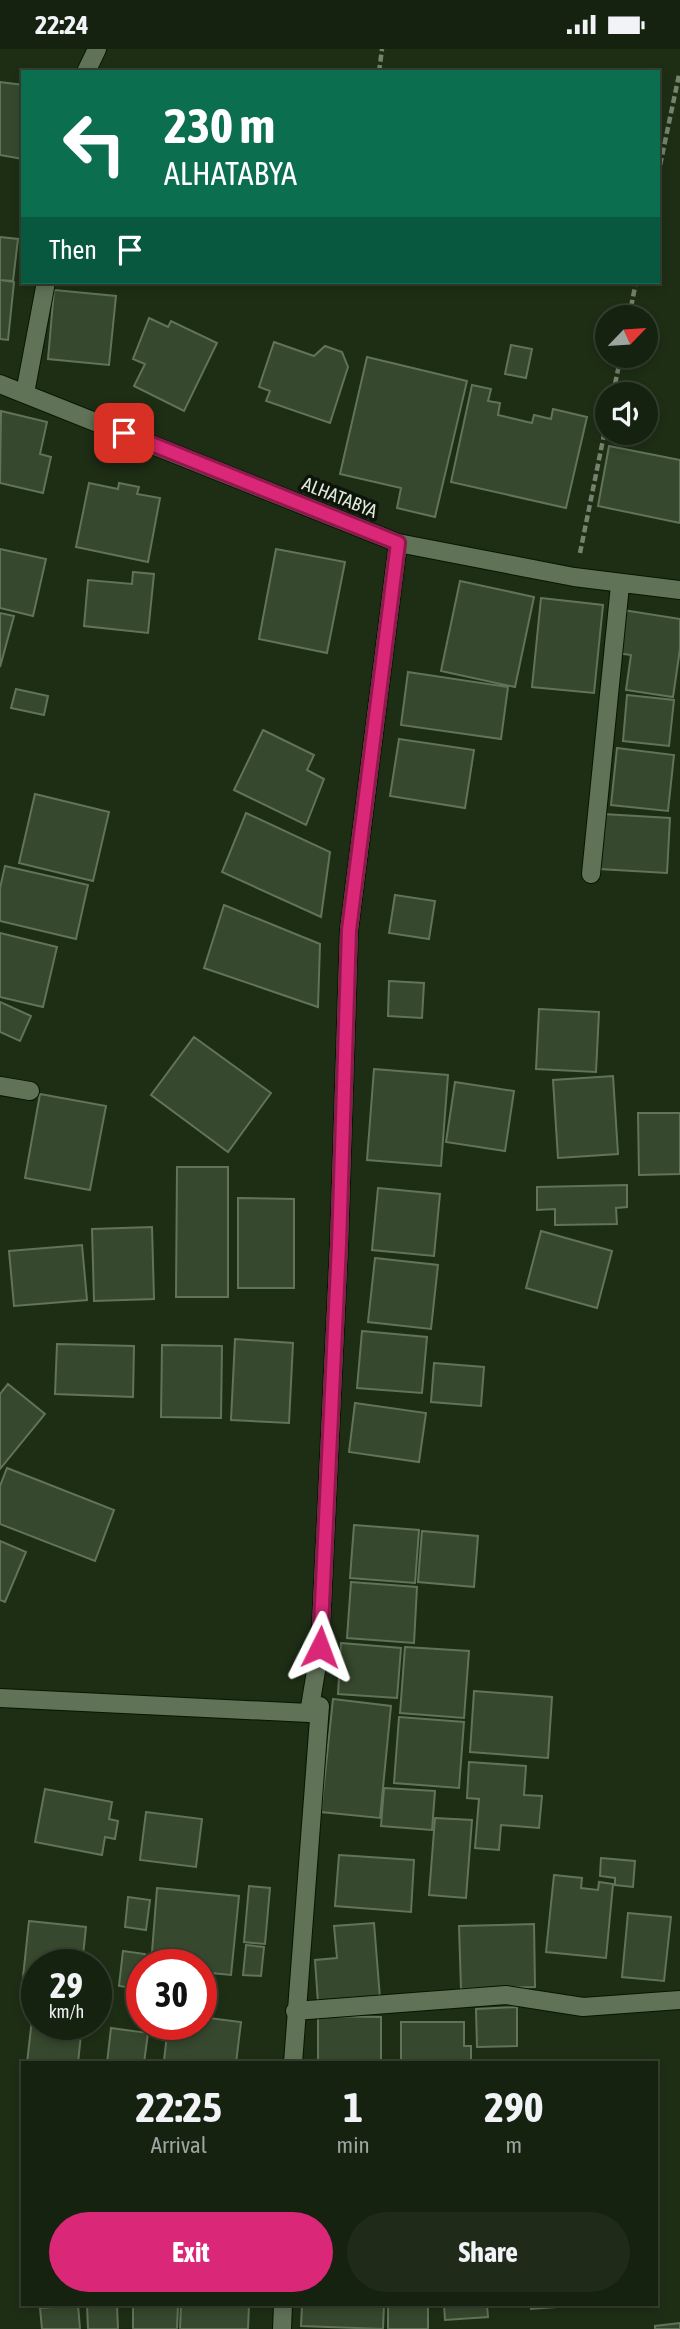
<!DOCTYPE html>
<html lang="en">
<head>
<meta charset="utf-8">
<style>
  body { margin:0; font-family:"Asap Condensed",sans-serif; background:#1f2a19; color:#f1f3f6; height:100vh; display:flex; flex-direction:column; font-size:26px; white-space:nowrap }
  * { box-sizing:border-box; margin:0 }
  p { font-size:23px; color:#9ea49f }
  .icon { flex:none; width:38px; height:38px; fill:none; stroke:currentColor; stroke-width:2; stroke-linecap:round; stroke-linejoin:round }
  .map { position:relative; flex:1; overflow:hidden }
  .panel { position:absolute; left:21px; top:2012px; width:637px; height:245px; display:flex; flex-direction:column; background:#162210; border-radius:0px; box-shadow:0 4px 10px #0003,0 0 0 2px #353f30 }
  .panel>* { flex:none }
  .hud { position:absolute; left:21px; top:21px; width:639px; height:214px; border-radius:0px; box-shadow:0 4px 10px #0003,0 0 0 2px #353f30; background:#0b6e4f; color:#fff; overflow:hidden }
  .needle { width:46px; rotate:65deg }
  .buttons { position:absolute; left:595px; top:256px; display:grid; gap:14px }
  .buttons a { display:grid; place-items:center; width:63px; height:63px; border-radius:50%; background:#162210; box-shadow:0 4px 10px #0003,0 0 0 2px #353f30; font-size:35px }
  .speed { position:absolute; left:21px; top:1900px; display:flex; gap:14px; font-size:35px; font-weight:700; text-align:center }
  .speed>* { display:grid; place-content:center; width:91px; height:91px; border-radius:50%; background:#162210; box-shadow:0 4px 10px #0003,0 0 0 2px #353f30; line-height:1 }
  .speed small { font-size:18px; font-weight:400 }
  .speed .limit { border:10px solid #d22; background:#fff; color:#111 }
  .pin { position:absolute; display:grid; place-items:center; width:60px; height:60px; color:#fff; margin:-30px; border-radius:14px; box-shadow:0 4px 10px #0006 }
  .me { position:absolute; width:77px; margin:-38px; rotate:3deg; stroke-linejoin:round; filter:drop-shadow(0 0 5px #0008) }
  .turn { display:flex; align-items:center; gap:24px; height:147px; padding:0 28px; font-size:32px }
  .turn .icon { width:91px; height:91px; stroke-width:2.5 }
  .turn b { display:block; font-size:49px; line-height:60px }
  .then { display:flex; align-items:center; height:66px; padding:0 28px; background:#0003; gap:14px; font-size:26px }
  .eta { display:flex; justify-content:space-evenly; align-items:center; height:119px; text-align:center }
  .eta b { font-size:42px; font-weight:700; line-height:49px }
  .cta { display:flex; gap:14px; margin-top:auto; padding:14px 28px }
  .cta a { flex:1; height:80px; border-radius:42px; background:#db2777; color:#fff; font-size:28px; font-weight:700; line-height:80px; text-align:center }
  .cta a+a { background:#1f2a19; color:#f1f3f6 }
  .status { display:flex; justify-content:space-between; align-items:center; height:49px; padding:0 35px; background:#162210; direction:ltr }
  .status svg { height:19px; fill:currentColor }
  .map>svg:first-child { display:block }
  .building { fill:#36482d; stroke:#617457; stroke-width:2 }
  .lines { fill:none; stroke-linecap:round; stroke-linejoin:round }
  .minor-casing { stroke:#071601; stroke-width:20 }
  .path { stroke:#75826d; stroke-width:4.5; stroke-dasharray:7 3.5; stroke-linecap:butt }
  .minor { stroke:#607357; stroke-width:18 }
  .route-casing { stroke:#8e194d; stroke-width:18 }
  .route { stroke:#db2777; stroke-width:12 }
  .labels { text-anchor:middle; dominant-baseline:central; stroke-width:7; stroke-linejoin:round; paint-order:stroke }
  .street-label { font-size:19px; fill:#dfeada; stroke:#0d1409 }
</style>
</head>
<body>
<div class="status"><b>22:24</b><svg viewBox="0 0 49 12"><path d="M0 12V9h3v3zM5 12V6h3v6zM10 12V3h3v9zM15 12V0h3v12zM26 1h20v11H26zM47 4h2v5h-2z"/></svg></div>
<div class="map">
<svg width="680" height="2280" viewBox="0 0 680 2280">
  <rect width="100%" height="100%" fill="#1e2e15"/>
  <path class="building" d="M0 33 23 36V110L0 106Z
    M0 188 18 190 13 232 0 231Z
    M0 231 14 233 8 291 0 290Z
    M54 241 116 247 109 316 48 310Z
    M149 269 168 278 171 272 217 294 184 362 134 337 145 315 133 310Z
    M274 293 314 307 325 297 342 303 348 318 330 374 266 352 270 342 259 338Z
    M511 296 532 300 526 329 505 325Z
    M367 308 467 332 435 468 397 459 401 439 340 425Z
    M472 336 491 340 488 352 500 354 498 366 532 374 534 366 551 370 553 360 587 368 566 459 451 433Z
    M1 362 47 373 40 405 51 408 43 444 0 434Z
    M609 397 680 411V474L598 457Z
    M89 434 118 440 119 434 139 438 137 445 160 449 148 513 76 498Z
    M0 500 46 510 33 567 0 559Z
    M276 500 345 513 327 604 259 590Z
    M133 523 154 525 148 584 84 577 88 531 132 535Z
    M460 532 534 548 515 638 441 622Z
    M541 549 603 556 594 644 532 638Z
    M623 561 680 570V600L673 648 626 641 631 606 616 604Z
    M0 564 14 567 0 618Z
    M408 623 508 638 501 690 401 676Z
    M16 640 48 647 44 666 11 659Z
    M627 646 674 651 669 697 623 692Z
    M263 681 314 706 307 721 324 730 306 776 234 741Z
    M399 690 474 701 465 759 390 747Z
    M617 699 674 706 668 762 611 756Z
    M35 745 109 763 93 832 19 814Z
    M246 764 330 803 321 868 222 823Z
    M603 765 670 769 667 824 599 820Z
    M5 817 88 836 76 890 0 872V839Z
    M395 846 435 852 429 890 389 884Z
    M224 856 320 895 318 958 204 919Z
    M0 884 57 898 43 958 0 948Z
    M389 932 424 934 422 969 388 967Z
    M0 953 31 967 20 992 0 983Z
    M539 960 599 963 596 1023 536 1020Z
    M194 988 271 1044 228 1103 151 1046Z
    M374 1020 448 1026 441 1117 367 1111Z
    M613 1027 618 1105 558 1109 553 1031Z
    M455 1033 514 1042 505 1102 446 1093Z
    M40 1045 106 1057 90 1141 25 1129Z
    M638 1064H680V1125L639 1126Z
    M177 1118H228V1248H176Z
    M627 1136V1158L616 1159 617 1175 555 1176V1160L537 1161V1138Z
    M378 1139 440 1145 434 1207 372 1201Z
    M238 1149 294 1150V1239H238Z
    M152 1178 154 1250 94 1252 92 1180Z
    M541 1182 612 1202 597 1259 526 1239Z
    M82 1196 87 1251 14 1257 9 1202Z
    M375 1209 438 1216 431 1280 368 1273Z
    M362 1282 427 1288 422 1344 357 1339Z
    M235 1290 293 1294 289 1374 231 1371Z
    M57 1295 134 1297 133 1348 55 1345Z
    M162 1296 222 1297 221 1369 161 1368Z
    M434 1314 484 1318 481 1357 431 1353Z
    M8 1335 45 1365 0 1420V1345Z
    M355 1354 426 1364 419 1413 349 1403Z
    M7 1419 114 1461 95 1512 0 1475V1437Z
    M354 1476 419 1481 415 1534 350 1529Z
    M422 1482 478 1487 474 1538 418 1533Z
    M0 1492 26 1503 5 1553 0 1551Z
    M351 1533 417 1538 414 1594 347 1589Z
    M341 1594 401 1599 397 1649 338 1645Z
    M405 1598 469 1602 464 1669 400 1664Z
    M474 1642 552 1648 548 1709 470 1703Z
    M333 1650 391 1657 380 1769 321 1763Z
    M399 1668 464 1673 459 1739 394 1734Z
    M469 1713 526 1717 524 1746 542 1747 539 1779 501 1776 499 1801 475 1799 479 1750 467 1749Z
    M384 1739 435 1742 432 1781 381 1777Z
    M45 1740 112 1753 109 1770 118 1772 115 1790 105 1788 102 1806 35 1793Z
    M146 1763 202 1770 196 1818 140 1811Z
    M435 1769 472 1771 466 1849 429 1846Z
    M339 1806 414 1811 411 1863 335 1857Z
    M601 1809 635 1812 633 1838 615 1836V1829L600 1827Z
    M554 1826 582 1829 581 1839 598 1841 599 1833 613 1835 606 1909 546 1903Z
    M249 1837 270 1839 265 1895 244 1893Z
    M157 1839 239 1847 231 1926 201 1923V1916H151Z
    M128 1848 150 1851 146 1881 125 1878Z
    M628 1864 671 1868 664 1932 622 1928Z
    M29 1872 86 1878 82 1916H37V1930L23 1928Z
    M374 1874 380 1949 318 1954 315 1911 337 1909 334 1877Z
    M534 1875 535 1938 461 1940 459 1877Z
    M246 1896 264 1898 261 1927 243 1926Z
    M123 1902 145 1905 141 1940 119 1937Z
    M517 1958V1997L477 1998 476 1960Z
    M318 1967 381 1968V2014H318Z
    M201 1968 241 1973 236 2014 164 2012 168 1976H201Z
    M32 1970H37V1976H82L78 2014H27Z
    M401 1973H464V1997H471V2014H401Z
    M111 1979 148 1984 144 2014H107Z
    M78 2256 80 2280H42L40 2259Z
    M87 2256H117L118 2280H88Z
    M133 2256H178L177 2280H133Z
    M181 2256H249L248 2280H180Z
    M302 2256H384L383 2280 301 2277Z
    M388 2256H428V2280H388Z
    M444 2256H487L488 2268 445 2271Z
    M531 2256H570V2257L531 2260Z
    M680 2274V2280H655V2277Z"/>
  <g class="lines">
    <defs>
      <path id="minor" d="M86 23 97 0
        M0 335 398 494 574 528 680 541
        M25 344 46 233
        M591 825 620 536
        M0 1037 30 1042
        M0 1649 309 1664
        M295 1962 506 1946 583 1958 680 1951
        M293 2014 320 1657 309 1664 320 1598 339 1196 349 881 398 494
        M282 2280 283 2256"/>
    </defs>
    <use href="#minor" class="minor-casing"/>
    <path class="path" d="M379 23 382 0
      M658 126 679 26
      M629 268 636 233
      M613 345 621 306
      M580 504 607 371"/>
    <use href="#minor" class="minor"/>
  </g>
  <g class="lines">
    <defs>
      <path id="route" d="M124 384 398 494 349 881 339 1196 320 1598"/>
    </defs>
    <use href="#route" class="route-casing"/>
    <use href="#route" class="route"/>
  </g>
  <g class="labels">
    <g class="street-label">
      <text transform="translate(340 448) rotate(22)">ALHATABYA</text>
    </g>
  </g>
</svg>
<div class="buttons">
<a><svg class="needle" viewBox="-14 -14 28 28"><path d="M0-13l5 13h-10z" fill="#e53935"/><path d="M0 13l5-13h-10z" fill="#9ea49f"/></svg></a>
<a><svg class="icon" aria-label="sound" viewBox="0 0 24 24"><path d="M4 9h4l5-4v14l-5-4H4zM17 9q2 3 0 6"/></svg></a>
</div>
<div class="speed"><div>29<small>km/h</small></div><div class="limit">30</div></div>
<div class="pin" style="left:124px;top:384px;background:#d93025"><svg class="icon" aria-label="arrive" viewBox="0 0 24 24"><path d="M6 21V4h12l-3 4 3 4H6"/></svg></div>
<svg class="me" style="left:320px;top:1598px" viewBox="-20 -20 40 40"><path d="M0-17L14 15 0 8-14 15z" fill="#db2777" stroke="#fff" stroke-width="4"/></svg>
<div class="hud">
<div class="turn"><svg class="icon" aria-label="left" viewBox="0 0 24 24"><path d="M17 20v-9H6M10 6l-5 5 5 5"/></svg><div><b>230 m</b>ALHATABYA</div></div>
<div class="then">Then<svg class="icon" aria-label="arrive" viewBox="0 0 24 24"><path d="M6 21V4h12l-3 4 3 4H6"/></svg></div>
</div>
<section class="panel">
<div class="eta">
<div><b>22:25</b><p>Arrival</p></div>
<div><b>1</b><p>min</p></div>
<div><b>290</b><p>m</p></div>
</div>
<div class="cta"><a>Exit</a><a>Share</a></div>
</section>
</div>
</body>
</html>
